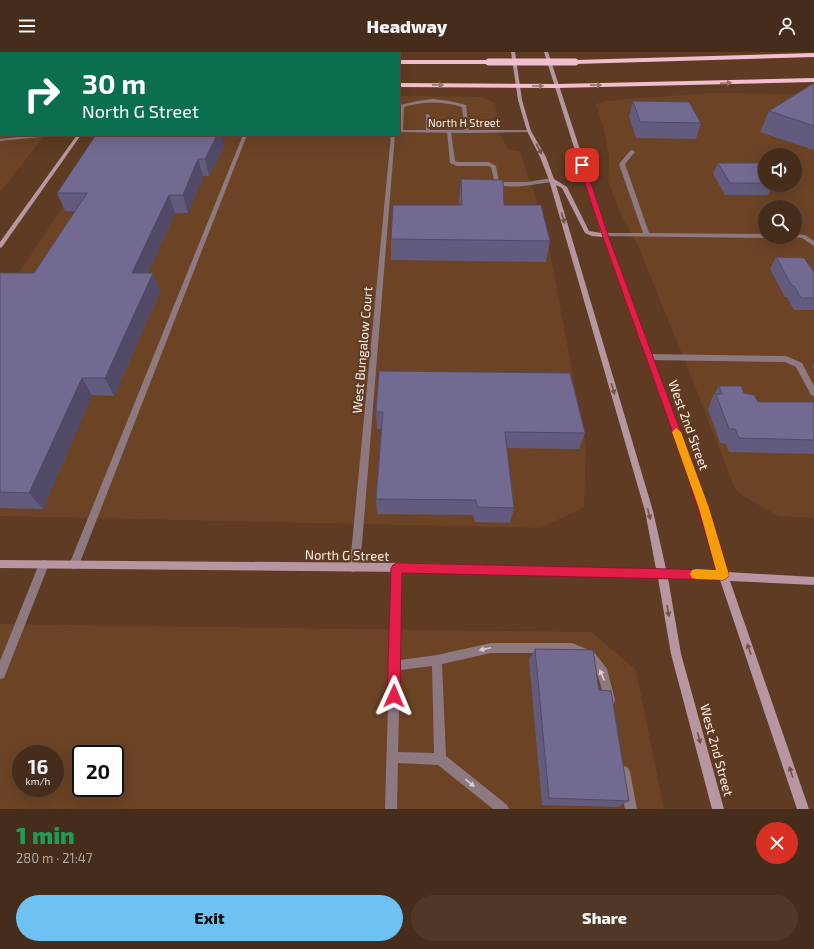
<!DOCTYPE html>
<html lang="en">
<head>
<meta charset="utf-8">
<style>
  body { margin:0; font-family:"Exo 2",sans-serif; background:#503827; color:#f1f3f6; height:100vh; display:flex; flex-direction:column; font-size:15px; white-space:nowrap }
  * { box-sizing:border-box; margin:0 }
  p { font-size:13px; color:#b0a7a2 }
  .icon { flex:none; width:22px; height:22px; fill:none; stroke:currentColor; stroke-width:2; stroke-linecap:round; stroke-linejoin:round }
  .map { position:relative; height:757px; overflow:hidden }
  .sheet { display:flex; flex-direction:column; background:#462c1a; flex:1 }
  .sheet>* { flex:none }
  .hud { position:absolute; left:0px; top:0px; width:400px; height:84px; box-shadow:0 4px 16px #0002,0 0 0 1px #5e4839; background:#0b6e4f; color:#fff; overflow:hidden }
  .buttons { position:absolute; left:758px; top:96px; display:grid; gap:8px }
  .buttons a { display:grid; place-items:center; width:44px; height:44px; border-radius:50%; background:#462c1a; box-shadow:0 4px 16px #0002,0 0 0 1px #5e4839; font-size:20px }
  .speed { position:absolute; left:12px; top:693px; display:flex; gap:8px; font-size:20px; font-weight:700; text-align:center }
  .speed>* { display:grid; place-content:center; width:52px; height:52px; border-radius:50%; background:#462c1a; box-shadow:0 4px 16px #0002,0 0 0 1px #5e4839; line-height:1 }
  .speed small { font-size:10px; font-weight:400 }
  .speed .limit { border:2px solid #111; border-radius:6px; background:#fff; color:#111 }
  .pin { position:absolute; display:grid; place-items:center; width:34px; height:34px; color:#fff; margin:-17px; border-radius:8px; box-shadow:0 2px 6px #0006 }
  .me { position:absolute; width:44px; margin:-22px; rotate:1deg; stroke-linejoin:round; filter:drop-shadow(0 0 3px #0008) }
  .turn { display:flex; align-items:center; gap:14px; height:84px; padding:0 16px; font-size:18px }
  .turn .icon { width:52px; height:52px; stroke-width:2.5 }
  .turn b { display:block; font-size:28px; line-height:34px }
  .round { display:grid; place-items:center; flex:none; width:42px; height:42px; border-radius:21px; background:#503827 }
  .summary { display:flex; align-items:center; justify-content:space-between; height:68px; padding:0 16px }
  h1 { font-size:24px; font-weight:800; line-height:30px; color:#1e9e55 }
  .button { display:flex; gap:8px; margin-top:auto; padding:8px 16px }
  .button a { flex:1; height:46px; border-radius:24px; background:#6ec2f3; color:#111; font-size:16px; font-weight:800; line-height:46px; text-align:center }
  .button a+a { background:#503827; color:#f1f3f6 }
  header { display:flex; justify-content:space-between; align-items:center; height:52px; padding:0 16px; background:#462c1a; font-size:18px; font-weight:800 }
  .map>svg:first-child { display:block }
  .built { fill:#6c4325; fill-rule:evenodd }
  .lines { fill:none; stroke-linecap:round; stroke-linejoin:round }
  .lane { fill:#8e7980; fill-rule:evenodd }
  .street { fill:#8e7980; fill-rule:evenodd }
  .secondary { fill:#b796a1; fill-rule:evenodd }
  .highway { fill:#f2bfd1; fill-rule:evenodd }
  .highway-bridge { stroke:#f2bfd1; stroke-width:7 }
  .wall { fill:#635b7d }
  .shaded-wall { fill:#504a66 }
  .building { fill:#736a91; stroke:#504a66 }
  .oneway { fill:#997068 }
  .oneway2 { fill:#745242 }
  .oneway3 { fill:#dccdc9 }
  .route { fill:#e11d48; stroke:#92132f }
  .slow { fill:#f59e0b }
  .labels { text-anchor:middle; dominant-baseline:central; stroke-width:4; stroke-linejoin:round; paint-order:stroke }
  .far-street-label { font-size:11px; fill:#fef1e8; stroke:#5e3b22 }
  .street-label { font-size:13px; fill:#fef1e8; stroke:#5e3b22 }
</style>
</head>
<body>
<header><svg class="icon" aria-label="menu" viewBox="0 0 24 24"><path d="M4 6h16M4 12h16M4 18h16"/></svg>Headway<svg class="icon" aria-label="person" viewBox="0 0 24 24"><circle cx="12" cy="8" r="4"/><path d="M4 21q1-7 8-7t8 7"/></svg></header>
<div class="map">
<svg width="814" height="757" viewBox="0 0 814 757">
  <rect width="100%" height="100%" fill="#5e3b22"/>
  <path class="built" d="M0 37 1 83H45L0 140Z
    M710 41 814 42V466L778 464 745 445 735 437 689 319 638 194 620 160 608 129 609 105 604 78 596 52 606 49ZM765 103H795V133H765ZM765 155H795V185H765Z
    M399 44 482 45 495 51 497 62 491 68 509 98 521 100 525 116 536 146 552 211 586 394 584 455 541 476 0 464V249L111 83H399Z
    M0 572 591 580 636 618 664 757H0ZM21 702H55V736H21ZM81 702H115V736H81Z"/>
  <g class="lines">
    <path class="lane" d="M433 47 449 49 466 53 469 81 465 80 462 55C443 49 423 49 404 55L403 79 399 80 400 53 417 49Z
      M426 62 430 63V80L428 81 426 80Z
      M447 79 451 80 455 109 458 110H489L496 114 499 130H527L552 126 555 128 552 130C535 132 511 138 495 132L491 115 488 114H457L450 111Z
      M36 83H53L51 84 0 89V87Z
      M243 83H247L79 513 77 516 74 517 71 516 69 513Z
      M632 98 635 100 625 112 649 181 765 182V185H767L765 186 603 184 602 183 605 181H643L619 112 630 99Z
      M795 182 805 183 814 189V194L802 186 793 185H795Z
      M649 302 786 304 802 311 814 334V344L811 343 796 315 785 310 649 308 645 305Z
      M44 508 47 509 49 512 4 626 0 627V609L39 512 41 509Z
      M397 512 400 513 402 516 400 608 437 603 491 591H572L594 600 607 617 615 648 614 652 610 653 606 652 605 648 598 624 586 608 572 601H491L442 612 446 704 507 753 509 757H493L438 713 398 711 397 757H385L392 516 394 513ZM432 614 434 701 398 700 400 618Z
      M624 714 628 716 630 720 637 757H625L618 720 620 716Z"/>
    <path class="street" d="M399 78H529L531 79 529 80 467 81 399 80Z
      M391 83H395L362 492 358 516 356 519 353 520 350 519 348 516 352 492Z"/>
    <path class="secondary" d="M511 0H515L522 48 531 79 546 105 554 127 567 135 589 179 601 181 544 0H548L608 183 708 456 727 520 814 525V533L730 529 809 757H797L720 528 668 526 681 602 724 757H712L671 602 658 526 407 520 0 516V508L407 511 656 517 645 459 549 128 540 105 527 79 518 48ZM556 133 562 136 585 181 592 184 603 185 700 456 717 519 666 517 653 459Z
      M77 83H81L2 195 0 196V190Z"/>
    <path class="highway" d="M814 1V5L575 12 572 10 575 8Z
      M0 5H1V9H0Z
      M399 8H489L492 10 489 12H399Z
      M0 25H1V29H0Z
      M814 26V30L557 36 399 35V31L557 32Z"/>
    <path class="highway-bridge" d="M489 10H575"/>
  </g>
  <path class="wall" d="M814 31V98L760 80 769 59Z
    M0 33H1V76H0Z
    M633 49 701 71 696 87 636 86 629 65Z
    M96 83H221L224 94 209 124H203L188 161H175L148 221H153L160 239 114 344 92 343 43 457 0 456V221H34L75 159H65L57 141Z
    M718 111 765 118V133H773L768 143H725L713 122Z
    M461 127 504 153 550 189 546 210 391 208V187L460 153 459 148Z
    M776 205 814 220V258H794L787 245H785L770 217Z
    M814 311V317L812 314Z
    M379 319 585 381 579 397 507 396 514 456 510 471 475 470 473 463 377 462 376 447 381 377H377L376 360Z
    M719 334 744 341 758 350H814V402L729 400 726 392 720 391 708 357 711 350V348Z
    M535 597 599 638 629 749 618 755 542 753 529 608Z"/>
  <path class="shaded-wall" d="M217 83H221L224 94 209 124 205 107Z
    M198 107 203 124 188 161 183 143Z
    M169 143 175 161 140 239 132 221Z
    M153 221 160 239 114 344 105 326Z
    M82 326 92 343 43 457 29 441Z"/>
  <path class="building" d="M814 31V74L769 59Z
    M0 33H1V56H0Z
    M633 49 689 50 701 71 640 70Z
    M96 83H217L205 107H198L183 143H169L132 221H153L105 326H82L29 441 0 440V221H34L87 141H57Z
    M718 111H760L765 118V131H730Z
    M461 127 503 128 504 153H541L550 189 391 187 393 153H462Z
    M776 205 804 206 814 220V246H801L794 234H792Z
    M379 319 570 321 585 381 505 380 514 456 477 455 476 448 376 447 383 360H376Z
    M719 334H741L744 341 754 343 758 350H814V388L739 386 735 377H729L716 342H722Z
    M535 597 593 598 599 638 611 639 629 749 549 746Z"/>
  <defs><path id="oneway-solid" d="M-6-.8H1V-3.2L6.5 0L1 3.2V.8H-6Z"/></defs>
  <g class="oneway">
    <use href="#oneway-solid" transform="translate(726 31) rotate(-2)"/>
    <use href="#oneway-solid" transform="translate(438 33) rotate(1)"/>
    <use href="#oneway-solid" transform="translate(596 33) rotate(-1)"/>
    <use href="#oneway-solid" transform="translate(538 34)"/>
  </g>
  <g class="oneway2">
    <use href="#oneway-solid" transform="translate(539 97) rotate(62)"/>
    <use href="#oneway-solid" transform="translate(563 166) rotate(74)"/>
    <use href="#oneway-solid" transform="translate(613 337) rotate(74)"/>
    <use href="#oneway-solid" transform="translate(649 462) rotate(75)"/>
    <use href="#oneway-solid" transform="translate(668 559) rotate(80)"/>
    <use href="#oneway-solid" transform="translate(749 597) rotate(-110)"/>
    <use href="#oneway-solid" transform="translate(699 686) rotate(75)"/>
    <use href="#oneway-solid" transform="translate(791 720) rotate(-108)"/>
  </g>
  <g class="oneway3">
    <use href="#oneway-solid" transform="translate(485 597) rotate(168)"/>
    <use href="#oneway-solid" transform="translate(602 623) rotate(-114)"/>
    <use href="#oneway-solid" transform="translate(470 731) rotate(39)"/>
  </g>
  <path class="route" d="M582 111 585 113 608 183 709 456 729 523 727 526 723 528 402 521 400 644 398 648 394 650 389 648 387 644 391 516 393 513 397 511 716 518C678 380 622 249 579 113Z"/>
  <path class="slow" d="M676 376 681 380 709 456 729 523 727 526 723 528 696 527 692 526 690 522 692 518 696 517 716 518 699 456 672 380Z"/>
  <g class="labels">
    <g class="far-street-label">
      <text x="464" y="70">North H Street</text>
    </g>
    <g class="street-label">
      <text transform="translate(362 298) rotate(-85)">West Bungalow Court</text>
      <text transform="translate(689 373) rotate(70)">West 2nd Street</text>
      <text transform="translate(347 503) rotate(1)">North G Street</text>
      <text transform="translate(717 698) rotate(75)">West 2nd Street</text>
    </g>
  </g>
</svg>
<div class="buttons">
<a><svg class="icon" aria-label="sound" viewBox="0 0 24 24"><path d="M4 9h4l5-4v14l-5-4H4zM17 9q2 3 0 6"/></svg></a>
<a><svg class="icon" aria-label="search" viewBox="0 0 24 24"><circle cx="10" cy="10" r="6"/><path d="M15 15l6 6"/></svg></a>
</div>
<div class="speed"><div>16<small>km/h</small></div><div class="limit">20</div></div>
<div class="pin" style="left:582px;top:113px;background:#d93025"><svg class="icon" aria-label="arrive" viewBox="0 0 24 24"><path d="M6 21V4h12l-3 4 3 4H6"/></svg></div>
<svg class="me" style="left:394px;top:644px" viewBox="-20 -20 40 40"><path d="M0-17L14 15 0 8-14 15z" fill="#e11d48" stroke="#fff" stroke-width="4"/></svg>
<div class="hud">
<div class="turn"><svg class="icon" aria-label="right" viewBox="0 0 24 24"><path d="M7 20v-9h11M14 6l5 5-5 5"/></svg><div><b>30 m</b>North G Street</div></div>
</div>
</div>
<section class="sheet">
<div class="summary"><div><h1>1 min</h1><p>280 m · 21:47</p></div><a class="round" style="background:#d93025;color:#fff"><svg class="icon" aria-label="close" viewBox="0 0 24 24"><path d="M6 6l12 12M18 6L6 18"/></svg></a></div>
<div class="button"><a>Exit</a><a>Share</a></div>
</section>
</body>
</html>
